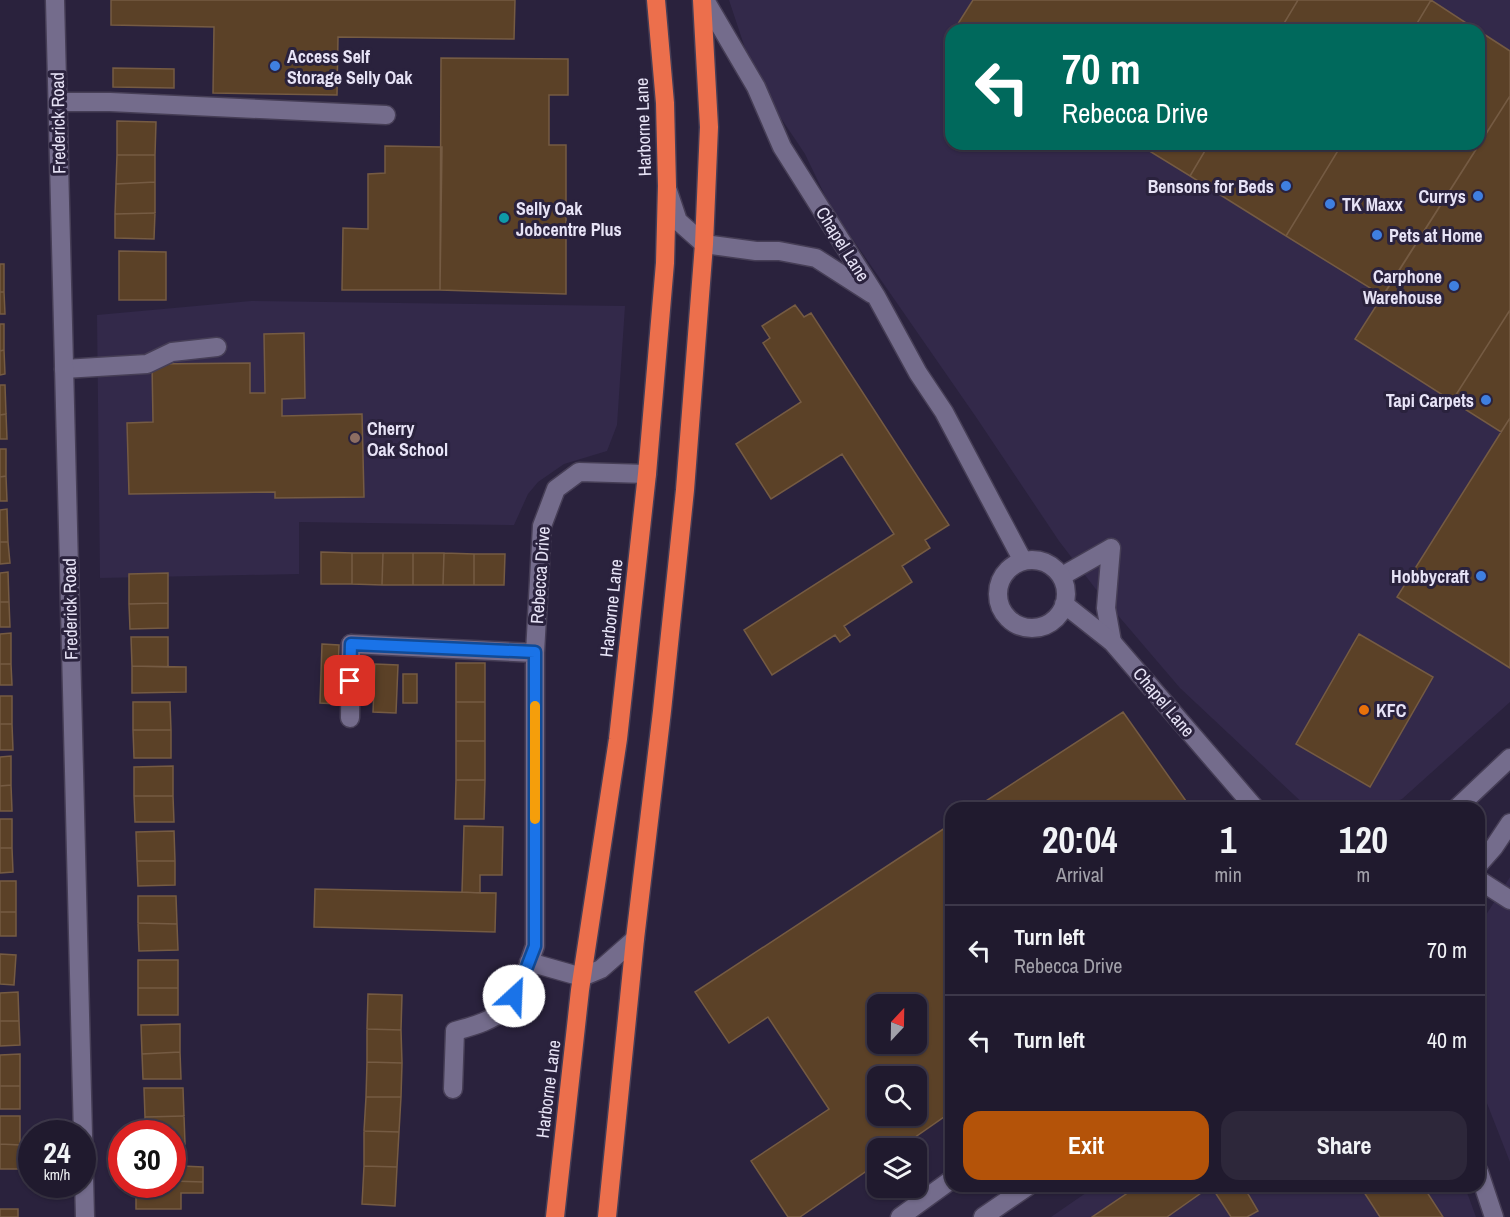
<!DOCTYPE html>
<html lang="en">
<head>
<meta charset="utf-8">
<style>
  body { margin:0; font-family:"Archivo Narrow",sans-serif; background:#2d273a; color:#f1f3f6; height:100vh; display:flex; flex-direction:column; font-size:22px; white-space:nowrap }
  * { box-sizing:border-box; margin:0 }
  p { font-size:20px; color:#a2a1aa }
  .icon { flex:none; width:33px; height:33px; fill:none; stroke:currentColor; stroke-width:2; stroke-linecap:round; stroke-linejoin:round }
  .map { position:relative; flex:1; overflow:hidden }
  .sheet { position:absolute; left:945px; top:802px; width:540px; height:390px; display:flex; flex-direction:column; background:#201a2e; border-radius:18px; box-shadow:0 2px 4px #0004,0 0 0 2px #3d384a }
  .sheet>* { flex:none }
  .guide { position:absolute; left:945px; top:24px; width:540px; height:126px; border-radius:18px; box-shadow:0 2px 4px #0004,0 0 0 2px #3d384a; background:#00695c; color:#fff; overflow:hidden }
  .needle { width:39px; rotate:22deg }
  .tools { position:absolute; left:867px; top:994px; display:grid; gap:12px }
  .tools a { display:grid; place-items:center; width:60px; height:60px; border-radius:12px; background:#201a2e; box-shadow:0 2px 4px #0004,0 0 0 2px #3d384a; font-size:30px }
  .speed { position:absolute; left:18px; top:1120px; display:flex; gap:12px; font-size:30px; font-weight:700; text-align:center }
  .speed>* { display:grid; place-content:center; width:78px; height:78px; border-radius:50%; background:#201a2e; box-shadow:0 2px 4px #0004,0 0 0 2px #3d384a; line-height:1 }
  .speed small { font-size:15px; font-weight:400 }
  .speed .limit { border:9px solid #d22; background:#fff; color:#111 }
  .pin { position:absolute; display:grid; place-items:center; width:51px; height:51px; color:#fff; margin:-26px; border-radius:12px; box-shadow:0 3px 9px #0006 }
  .me { position:absolute; width:66px; margin:-33px; rotate:25deg; stroke-linejoin:round; filter:drop-shadow(0 0 4px #0008) }
  .turn { display:flex; align-items:center; gap:21px; height:126px; padding:0 18px; font-size:27px }
  .turn .icon { width:78px; height:78px; stroke-width:2.5 }
  .turn b { display:block; font-size:42px; line-height:51px }
  .eta { display:flex; justify-content:space-evenly; align-items:center; height:102px; text-align:center }
  .eta b { font-size:36px; font-weight:800; line-height:42px }
  .action { display:flex; gap:12px; margin-top:auto; padding:12px 18px }
  .action a { flex:1; height:69px; border-radius:18px; background:#b45309; color:#fff; font-size:24px; font-weight:800; line-height:69px; text-align:center }
  .action a+a { background:#2d273a; color:#f1f3f6 }
  ul { padding:0; list-style:none }
  li { display:flex; align-items:center; gap:18px; height:90px; padding:0 18px; border-top:2px solid #3d384a }
  li div { flex:1 }
  li b { display:block; font-size:22px }
  li em { font-style:normal }
  .map>svg:first-child { display:block }
  .built { fill:#33294a; fill-rule:evenodd }
  .building { fill:#5b4127; stroke:#755b43; stroke-width:1.5; fill-rule:evenodd }
  .lines { fill:none; stroke-linecap:round; stroke-linejoin:round }
  .lane-casing { stroke:#463e56; stroke-width:21 }
  .street-casing { stroke:#463e56; stroke-width:21 }
  .secondary-casing { stroke:#463e56; stroke-width:21 }
  .highway-casing { stroke:#463e56; stroke-width:21 }
  .lane { stroke:#746c8c; stroke-width:18 }
  .street { stroke:#746c8c; stroke-width:18 }
  .secondary { stroke:#746c8c; stroke-width:18 }
  .highway { stroke:#ec6f4c; stroke-width:18 }
  .route-casing { stroke:#114b97; stroke-width:15 }
  .route { stroke:#1a73e8; stroke-width:10 }
  .slow { stroke:#f59e0b; stroke-width:10 }
  .shop-dot { fill:#3f7fe0; stroke:#2a223d; stroke-width:2 }
  .culture-dot { fill:#0f9aa8; stroke:#2a223d; stroke-width:2 }
  .education-dot { fill:#8d6e63; stroke:#2a223d; stroke-width:2 }
  .food-dot { fill:#e8710a; stroke:#2a223d; stroke-width:2 }
  .labels { text-anchor:middle; dominant-baseline:central; stroke-width:6; stroke-linejoin:round; paint-order:stroke }
  .poi-label { font-size:18px; font-weight:bold; fill:#e7e3f6; stroke:#2a223d; text-anchor:start }
  .street-label { font-size:18px; fill:#e7e3f6; stroke:#2a223d }
</style>
</head>
<body>
<div class="map">
<svg width="1510" height="1217" viewBox="0 0 1510 1217">
  <rect width="100%" height="100%" fill="#2a223d"/>
  <path class="built" d="M729 0H1510V702L1402 799 1379 808H1308L1180 688 1098 592 1059 541 976 417 831 208 805 154 756 81ZM951 30H1479V144H951Z
    M251 301 625 306 617 425 607 451 564 464 538 482 528 494 514 525 299 522V574L100 578 97 315Z
    M1510 877V1162L1479 1083V926Z
    M1096 1186 1465 1187 1476 1217H1051Z"/>
  <path class="building" d="M111 0H515L514 39 338 37 337 95 213 93 214 27 111 25Z
    M973 0H1298L1280 30H954Z
    M1298 0H1431L1413 30H1280Z
    M1431 0 1477 30H1413Z
    M1479 31 1510 51V96L1383 296 1286 236 1342 144H1479Z
    M441 58 568 59V95H549V145H566V294L440 290Z
    M113 68 174 69V88L113 87Z
    M1510 96V310L1452 401 1355 339Z
    M117 121 156 122 155 155H117Z
    M1138 144H1209L1190 176Z
    M1209 144H1342L1286 236 1190 176Z
    M385 146 442 147 440 290H342L343 228 368 229V174L385 173Z
    M117 155H155V182L116 184Z
    M155 182V213L115 214 116 184Z
    M155 213 154 239 115 238V214Z
    M119 251 166 252V300H119Z
    M0 264H4V292H0Z
    M0 292H4L5 314H0Z
    M795 305 804 317 811 313 949 525 925 540 930 548 902 566 912 582 844 626 850 635 840 642 835 635 772 675 744 630 894 534 842 454 771 499 736 444 801 402 763 343 770 338 762 326Z
    M1510 310V418L1501 432 1452 401Z
    M0 324H4V350L0 351Z
    M304 333 305 398 282 399V416L362 414 364 497 275 498V492L129 494 127 423 153 422 152 364 250 363V393H265L264 334Z
    M4 350 5 374 0 375V351Z
    M0 385H5L6 414 0 415Z
    M6 414 7 439H0V415Z
    M1510 418V668L1397 597Z
    M0 449H6V476L0 477Z
    M6 476 7 501H0V477Z
    M7 509 8 542H0V510Z
    M0 542H8L10 563 0 564Z
    M321 552 352 553V584H321Z
    M352 553H383L382 585 352 584Z
    M383 553H413V585H382Z
    M413 553H444L443 585H413Z
    M444 553 474 554V585H443Z
    M474 554H505L504 585H474Z
    M8 572 9 602H0V573Z
    M168 573V603L129 604V574Z
    M0 602H9L10 627H0Z
    M168 603V628L130 629 129 604Z
    M11 633V664H0V634Z
    M1359 634 1433 677 1370 787 1296 744Z
    M131 637H168V667L132 666Z
    M322 644 339 645 337 704 320 703Z
    M456 663H485V702H456Z
    M0 664H11L12 685H0Z
    M375 664 398 665 396 713 373 712Z
    M132 666 186 667V692L132 693Z
    M403 674H417V703H403Z
    M0 696H12V724H0Z
    M133 702H170L171 730H133Z
    M456 702H485V741H456Z
    M1123 712 1191 808H975Z
    M0 724H12L13 750H0Z
    M133 730H171V758H134Z
    M456 741H485V780H456Z
    M11 756V785L0 786V757Z
    M173 766V796H134V767Z
    M456 780H485L484 819H455Z
    M11 785 12 811H0V786Z
    M134 796H173L174 822H135Z
    M0 819H12V848H0Z
    M951 824V1112L898 1149H878V1163L800 1217H788L751 1161 829 1109 768 1017 729 1043 695 992ZM878 1005H916V1044H878ZM878 1077H916V1116H878Z
    M464 826 503 827 502 875H480V893L462 892Z
    M174 831 175 861H137L136 832Z
    M0 848H12L13 872 0 873Z
    M137 861H175V885L138 886Z
    M0 881H16V912H0Z
    M315 889 496 893 495 932 314 927Z
    M138 896H176L177 924 138 923Z
    M0 912H16V936H0Z
    M138 923 177 924 178 950 139 951Z
    M0 954 16 955 14 985 0 984Z
    M138 960H178V988H138Z
    M138 988H178V1015H138Z
    M18 992 19 1021H0V993Z
    M368 994 402 995 401 1030 367 1029Z
    M0 1021H19L20 1045 0 1046Z
    M180 1024V1052L142 1054 141 1025Z
    M367 1029 401 1030 402 1063 367 1062Z
    M180 1052 181 1079H143L142 1054Z
    M20 1054V1086H0V1055Z
    M367 1062 402 1063 401 1097H366Z
    M0 1086H20V1109H0Z
    M144 1088H183L184 1116 145 1117Z
    M366 1097H401L399 1132 364 1131Z
    M0 1116H20V1145L0 1144Z
    M184 1116 185 1144H172V1134H145V1117Z
    M364 1131 399 1132 397 1167 364 1166Z
    M0 1144 20 1145 21 1169H0Z
    M172 1153H182V1166L203 1167V1182L172 1181Z
    M364 1166 397 1167 395 1206 362 1204Z
    M172 1181 203 1182V1193H181V1209H136V1185H172Z
    M1138 1186H1211L1167 1217H1092Z
    M1211 1186H1259L1248 1194 1258 1211 1247 1217H1231Z
    M1360 1186H1423L1443 1217H1380Z
    M0 1209H18V1217H0Z"/>
  <g class="lines">
    <defs>
      <path id="lane" d="M58 102H110L386 115
        M64 369 147 364 172 352 217 347
        M1111 548 1106 608 1112 642
        M1062 576 1111 548
        M350 718 351 644"/>
      <path id="street" d="M55 0 85 1217
        M351 644 535 653
        M1479 880 1510 900
        M529 962 582 977 601 969 635 939
        M453 1089 455 1031C473 1026 493 1021 507 1007 522 991 528 965 535 946V653L542 526 556 489 579 472 647 474
        M1479 1172 1494 1217"/>
      <path id="secondary" d="M705 0 756 87 782 147 876 296 918 373 944 412 1023 561
        M668 191 678 221 704 244 756 251H779L816 258 872 294
        M998 594a34 34 0 1 1 68 0a34 34 0 1 1-68 0Z
        M1064 604 1112 642 1255 808
        M1457 808 1510 758
        M1479 864 1494 847 1510 823
        M900 1217 951 1180
        M983 1217 1028 1186"/>
      <path id="highway" d="M555 1217 580 990 618 739 647 474 665 263 667 186 665 103 656 0
        M607 1217 635 939 662 711 685 490 704 244 709 127 702 0"/>
    </defs>
    <use href="#lane" class="lane-casing"/>
    <use href="#street" class="street-casing"/>
    <use href="#secondary" class="secondary-casing"/>
    <use href="#highway" class="highway-casing"/>
    <use href="#lane" class="lane"/>
    <use href="#street" class="street"/>
    <use href="#secondary" class="secondary"/>
    <use href="#highway" class="highway"/>
  </g>
  <g class="lines">
    <defs>
      <path id="route" d="M350 681 351 644 535 652V946L520 985 514 996"/>
    </defs>
    <use href="#route" class="route-casing"/>
    <use href="#route" class="route"/>
    <path class="slow" d="M535 706V819"/>
  </g>
  <g class="shop-dot">
    <circle cx="275" cy="66" r="6"/>
    <circle cx="1286" cy="186" r="6"/>
    <circle cx="1478" cy="196" r="6"/>
    <circle cx="1330" cy="204" r="6"/>
    <circle cx="1377" cy="235" r="6"/>
    <circle cx="1454" cy="286" r="6"/>
    <circle cx="1486" cy="400" r="6"/>
    <circle cx="1481" cy="576" r="6"/>
  </g>
  <circle class="culture-dot" cx="504" cy="218" r="6"/>
  <circle class="education-dot" cx="355" cy="438" r="6"/>
  <circle class="food-dot" cx="1364" cy="710" r="6"/>
  <g class="labels">
    <g class="poi-label">
      <text x="287" y="56">Access Self<tspan x="287" dy="21">Storage Selly Oak</tspan></text>
      <text x="1274" y="186" text-anchor="end">Bensons for Beds</text>
      <text x="1466" y="196" text-anchor="end">Currys</text>
      <text x="1342" y="204">TK Maxx</text>
      <text x="516" y="208">Selly Oak<tspan x="516" dy="21">Jobcentre Plus</tspan></text>
      <text x="1389" y="235">Pets at Home</text>
      <text x="1442" y="276" text-anchor="end">Carphone<tspan x="1442" dy="21">Warehouse</tspan></text>
      <text x="1474" y="400" text-anchor="end">Tapi Carpets</text>
      <text x="367" y="428">Cherry<tspan x="367" dy="21">Oak School</tspan></text>
      <text x="1469" y="576" text-anchor="end">Hobbycraft</text>
      <text x="1376" y="710">KFC</text>
    </g>
    <g class="street-label">
      <text transform="translate(58 123) rotate(-91)">Frederick Road</text>
      <text transform="translate(643 127) rotate(-92)">Harborne Lane</text>
      <text transform="translate(843 244) rotate(58)">Chapel Lane</text>
      <text transform="translate(540 575) rotate(-86)">Rebecca Drive</text>
      <text transform="translate(611 608) rotate(-84)">Harborne Lane</text>
      <text transform="translate(70 609) rotate(-91)">Frederick Road</text>
      <text transform="translate(1164 702) rotate(50)">Chapel Lane</text>
      <text transform="translate(548 1089) rotate(-83)">Harborne Lane</text>
    </g>
  </g>
</svg>
<div class="tools">
<a><svg class="needle" viewBox="-14 -14 28 28"><path d="M0-13l5 13h-10z" fill="#e53935"/><path d="M0 13l5-13h-10z" fill="#a2a1aa"/></svg></a>
<a><svg class="icon" aria-label="search" viewBox="0 0 24 24"><circle cx="10" cy="10" r="6"/><path d="M15 15l6 6"/></svg></a>
<a><svg class="icon" aria-label="layers" viewBox="0 0 24 24"><path d="M12 4l9 5-9 5-9-5zM3 14l9 5 9-5"/></svg></a>
</div>
<div class="speed"><div>24<small>km/h</small></div><div class="limit">30</div></div>
<div class="pin" style="left:350px;top:681px;background:#d93025"><svg class="icon" aria-label="arrive" viewBox="0 0 24 24"><path d="M6 21V4h12l-3 4 3 4H6"/></svg></div>
<svg class="me" style="left:514px;top:996px" viewBox="-20 -20 40 40"><circle r="19" fill="#fff"/><path d="M0-13L10 11 0 6-10 11z" fill="#1a73e8"/></svg>
<div class="guide">
<div class="turn"><svg class="icon" aria-label="left" viewBox="0 0 24 24"><path d="M17 20v-9H6M10 6l-5 5 5 5"/></svg><div><b>70 m</b>Rebecca Drive</div></div>
</div>
<section class="sheet">
<div class="eta">
<div><b>20:04</b><p>Arrival</p></div>
<div><b>1</b><p>min</p></div>
<div><b>120</b><p>m</p></div>
</div>
<ul>
<li><svg class="icon" aria-label="left" viewBox="0 0 24 24"><path d="M17 20v-9H6M10 6l-5 5 5 5"/></svg><div><b>Turn left</b><p>Rebecca Drive</p></div><em>70 m</em></li>
<li><svg class="icon" aria-label="left" viewBox="0 0 24 24"><path d="M17 20v-9H6M10 6l-5 5 5 5"/></svg><div><b>Turn left</b></div><em>40 m</em></li>
</ul>
<div class="action"><a>Exit</a><a>Share</a></div>
</section>
</div>
</body>
</html>
